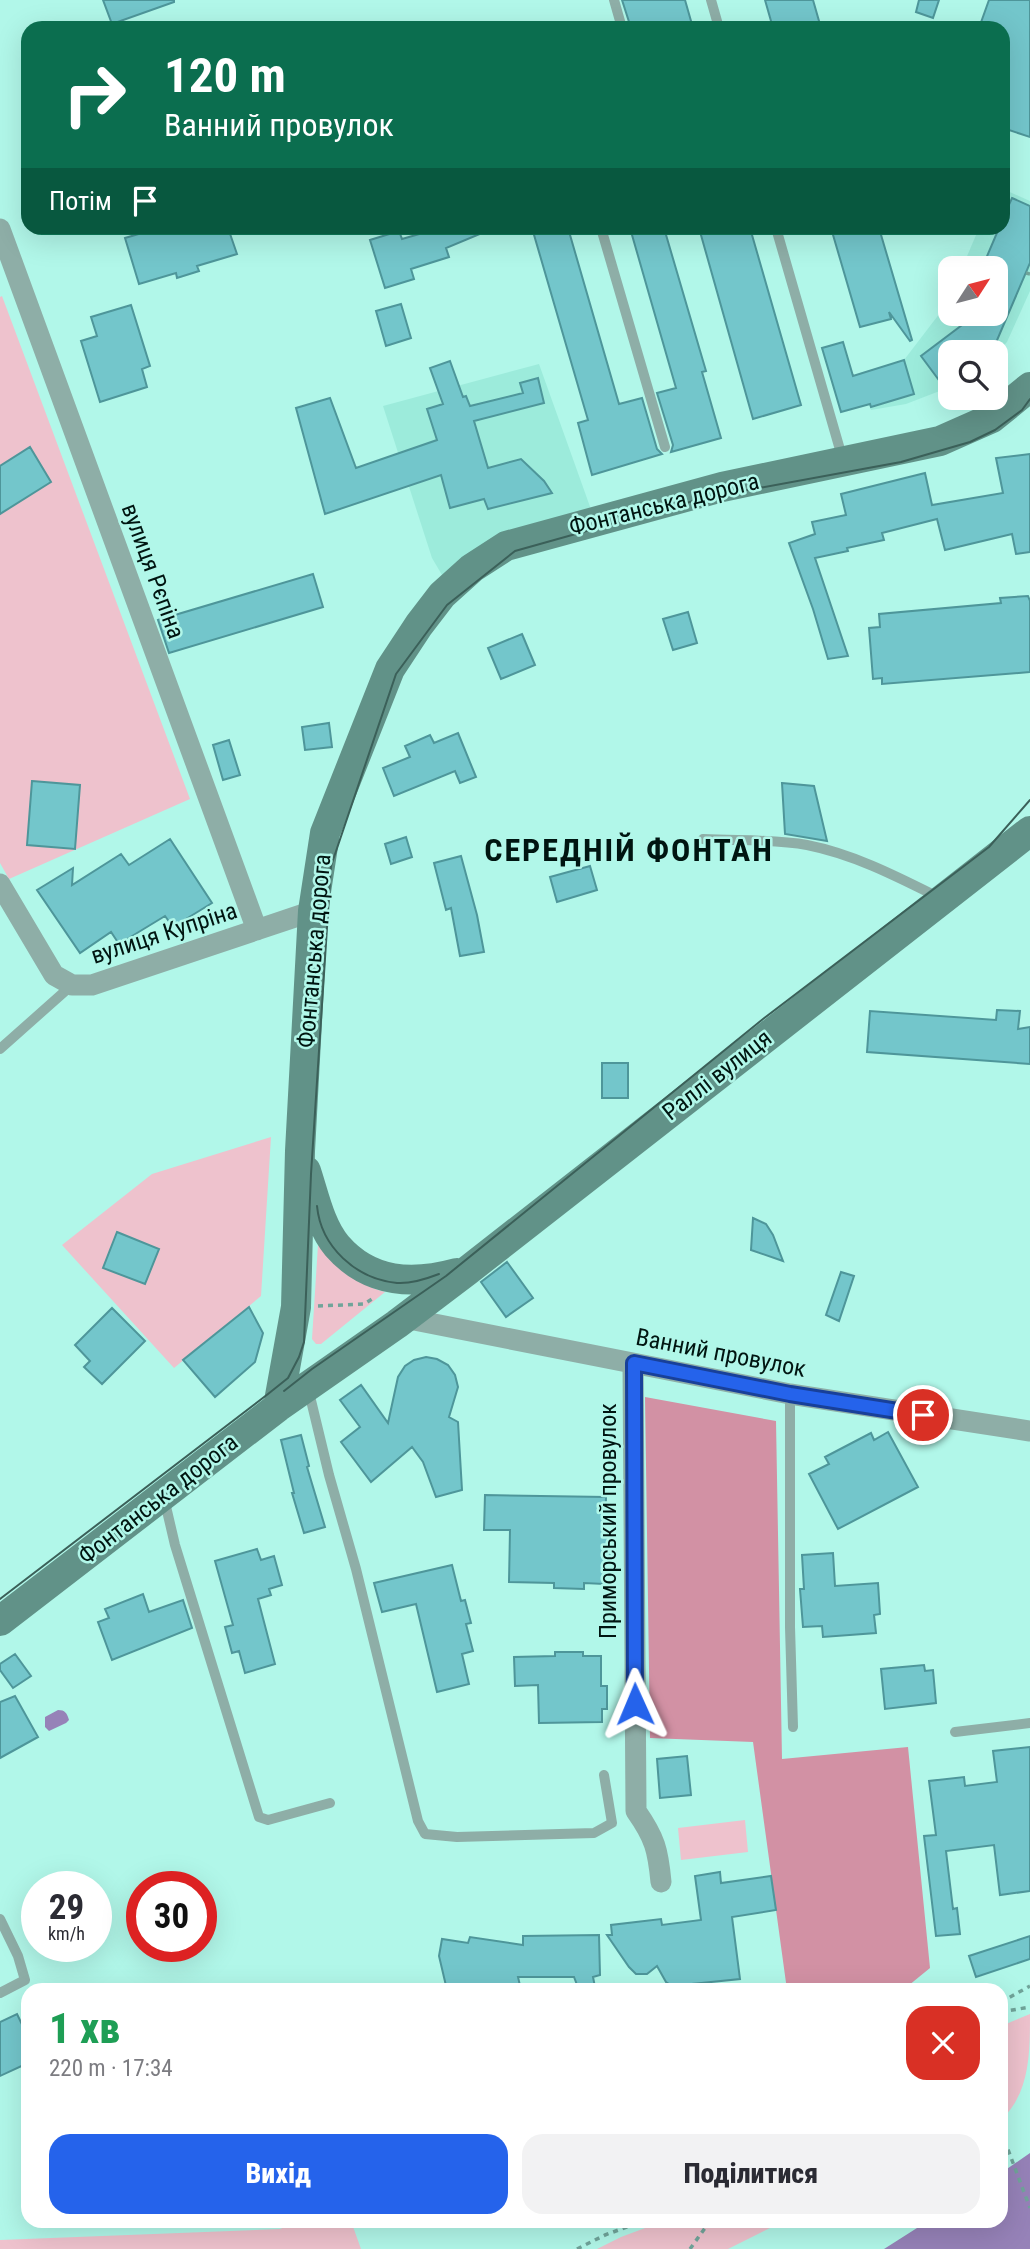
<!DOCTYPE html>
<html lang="uk">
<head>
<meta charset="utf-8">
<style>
  body { margin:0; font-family:"Roboto Condensed",sans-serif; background:#f2f2f3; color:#2b2b33; height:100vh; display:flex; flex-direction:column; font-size:26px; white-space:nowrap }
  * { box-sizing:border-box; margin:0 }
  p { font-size:23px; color:#7c7c81 }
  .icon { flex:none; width:38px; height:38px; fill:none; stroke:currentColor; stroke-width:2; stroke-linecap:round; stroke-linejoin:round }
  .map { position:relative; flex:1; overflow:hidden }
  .details { position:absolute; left:21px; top:1983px; width:987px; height:245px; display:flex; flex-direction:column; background:#fff; border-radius:21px; box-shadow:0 7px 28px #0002 }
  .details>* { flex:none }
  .hud { position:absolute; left:21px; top:21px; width:989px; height:214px; border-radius:21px; box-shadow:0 7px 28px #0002; background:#0b6e4f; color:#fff; overflow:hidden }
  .needle { width:46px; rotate:54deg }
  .buttons { position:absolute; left:938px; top:256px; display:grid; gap:14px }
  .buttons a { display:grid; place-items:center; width:70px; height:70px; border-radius:14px; background:#fff; box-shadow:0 7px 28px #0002; font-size:35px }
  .speed { position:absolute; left:21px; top:1871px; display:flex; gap:14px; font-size:35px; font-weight:700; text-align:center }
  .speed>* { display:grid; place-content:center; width:91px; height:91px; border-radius:50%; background:#fff; box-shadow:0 7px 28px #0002; line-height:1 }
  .speed small { font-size:18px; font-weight:400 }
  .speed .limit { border:10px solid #d22; background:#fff; color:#111 }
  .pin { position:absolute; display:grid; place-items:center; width:60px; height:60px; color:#fff; margin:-30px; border:4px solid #fff; border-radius:50%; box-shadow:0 2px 7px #0007 }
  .me { position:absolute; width:77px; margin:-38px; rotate:359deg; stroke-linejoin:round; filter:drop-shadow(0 0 5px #0008) }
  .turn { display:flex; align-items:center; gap:24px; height:147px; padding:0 28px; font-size:32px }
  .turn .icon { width:91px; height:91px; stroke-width:2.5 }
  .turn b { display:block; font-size:49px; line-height:60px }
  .then { display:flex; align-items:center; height:66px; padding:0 28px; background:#0003; gap:14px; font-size:26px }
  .round { display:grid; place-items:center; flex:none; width:74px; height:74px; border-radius:21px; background:#f2f2f3 }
  .summary { display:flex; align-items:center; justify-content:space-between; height:119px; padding:0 28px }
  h1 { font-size:42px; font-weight:800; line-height:52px; color:#1e9e55 }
  .action { display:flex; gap:14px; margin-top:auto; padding:14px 28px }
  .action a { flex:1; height:80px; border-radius:21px; background:#2563eb; color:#fff; font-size:28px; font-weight:800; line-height:80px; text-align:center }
  .action a+a { background:#f2f2f3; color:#2b2b33 }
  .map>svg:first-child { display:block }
  .built { fill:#9cebdb }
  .green { fill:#eec2cd }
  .forest { fill:#d291a4 }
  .water { fill:#9682b8 }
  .building { fill:#73c6cb; stroke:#4e969a; stroke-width:2 }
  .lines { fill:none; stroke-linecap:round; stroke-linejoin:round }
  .path { stroke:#70a49a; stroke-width:3.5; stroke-dasharray:5 5; stroke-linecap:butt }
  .lane { stroke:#8eaea7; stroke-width:10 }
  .street { stroke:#8eaea7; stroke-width:21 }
  .secondary { stroke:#619288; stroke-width:30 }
  .tram { stroke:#3b6059; stroke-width:2 }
  .route-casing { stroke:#184099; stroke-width:18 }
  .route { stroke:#2563eb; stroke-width:12 }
  .labels { text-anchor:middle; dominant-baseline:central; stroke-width:5; stroke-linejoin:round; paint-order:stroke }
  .street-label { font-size:24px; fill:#001511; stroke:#b1f7e9 }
  .district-label { font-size:32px; font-weight:bold; letter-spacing:2px; fill:#001511; stroke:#b1f7e9 }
</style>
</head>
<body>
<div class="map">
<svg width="1030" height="2249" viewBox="0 0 1030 2249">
  <rect width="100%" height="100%" fill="#b1f7e9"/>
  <path class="built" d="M1003 189 1030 201V291L1007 342 996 354V352H950V387L906 404 871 410 860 373 904 360 943 309 950 294V313H996V268H962L979 228H1003Z
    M539 364 593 515 445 580 432 558 383 406Z"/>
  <path class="green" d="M2 296 190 799 9 879 0 863V297Z
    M271 1137 261 1296 174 1368 62 1245 152 1174Z
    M318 1245C339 1265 356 1285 385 1292L321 1344H316L312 1339Z
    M745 1820 748 1852 681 1860 678 1828Z
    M1030 2014C1030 2053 1030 2093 1001 2120V2026Z
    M300 2221H351L361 2249H0V2240L280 2229Z
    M664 2221H784L728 2249H597L621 2237Z"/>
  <path class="forest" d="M645 1397 776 1421 782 1759 908 1747 930 1968 903 1990H787L753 1742 650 1738Z"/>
  <path class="water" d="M58 1710C65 1710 67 1713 69 1720L66 1723 49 1731 45 1727V1717Z
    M1030 2153V2249H884L928 2221H1001V2173Z"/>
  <path class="building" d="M103 0H174V2L112 24Z
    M622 0H685L693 28H631Z
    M765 0H813L821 28H773Z
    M919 0H939L933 18 916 12Z
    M989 0H1030V137L1003 128V28H979Z
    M1012 198 1030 206V263L992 352H950V395L921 356 978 313H996V268H982L999 228H1003V218Z
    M159 228H228L237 254 197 266 199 271 177 278 176 273 139 284 125 238Z
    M440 228H494L446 248 449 257 411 269 414 279 385 288 370 240 399 231 402 239Z
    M532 228H568L619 404 642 398 657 449 662 454 592 475 578 423 588 420Z
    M630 228H664L706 371 702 372 721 438 671 452 673 445 657 393 676 388Z
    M699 228H750L801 405 753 419Z
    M831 228H879L912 340 910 341 889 312 891 319 860 327Z
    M401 304 411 338 386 346 376 311Z
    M131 305 150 366 142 369 147 387 100 402 81 341 97 336 91 317Z
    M843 342 853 376 904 360 914 394 871 407 870 404 841 412 822 348Z
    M450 361 463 397 466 396 470 406 523 393 520 383 538 378 544 403 474 421 488 468 521 459 544 481 552 493 488 509 484 499 450 508 441 475 325 514 296 408 330 398 356 468 437 440 427 409 443 404 430 368Z
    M30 447 51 482 0 514V466Z
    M1030 454V552L1016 554 1012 534 945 550 937 519 882 533 884 540 847 548 848 551 815 558 848 656 828 659 813 609 789 543 815 534 812 522 846 515 841 494 925 473 932 505 1003 493 996 458Z
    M313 574 323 607 169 653 158 620Z
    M1028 596 1030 601V672L882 684V678L873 679 869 628 880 627 879 614 1001 603 1000 598Z
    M688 612 697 643 673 650 663 619Z
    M522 634 535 665 501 679 488 648Z
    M329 723 332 747 305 750 302 727Z
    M458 733 476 777 460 783 455 771 394 796 383 768 410 757 405 746 430 735 434 743Z
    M229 740 240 775 223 780 213 745Z
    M32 781 80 785 75 849 27 845Z
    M782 783 814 786 827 841 785 834Z
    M406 837 412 857 391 864 385 844Z
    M170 839 212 903 173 927 165 916 119 944 111 932 80 953 37 890 73 868 72 885 121 854 129 865Z
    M461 856 477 915 484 952 460 956 451 908 446 910 434 863Z
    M590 866 597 890 557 902 550 877Z
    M997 1010 1020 1011 1018 1029 1030 1027V1064L867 1052 870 1011 996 1020Z
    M602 1063H628V1098H602Z
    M753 1218 766 1224 773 1235 783 1261 751 1250Z
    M117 1232 159 1249 145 1284 103 1268Z
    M507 1262 533 1298 506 1317 481 1282Z
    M841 1272 854 1276 839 1321 826 1315Z
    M249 1307 263 1333 255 1362 215 1397 183 1360Z
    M112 1308 145 1341 102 1384 84 1367 90 1361 75 1345Z
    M426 1357 437 1359 448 1365 455 1375 458 1387 449 1417 458 1422 462 1490 436 1497 423 1462 412 1447 371 1482 341 1442 360 1427 340 1400 361 1385 388 1423 398 1377 405 1366 414 1360Z
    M888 1432 918 1487 838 1529 809 1474 829 1464 825 1457 871 1433 874 1440Z
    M301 1435 309 1466 307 1467 325 1527 304 1533 292 1493H294L281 1440Z
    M485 1495 606 1497 605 1537H610V1565H604V1584L584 1583V1589L554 1588V1583L509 1582 510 1530H484Z
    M257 1549 261 1560 274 1556 282 1585 269 1589 271 1595 258 1599 275 1664 245 1673 239 1651 232 1653 225 1627 233 1625 215 1561Z
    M833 1553 835 1586 878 1583 880 1614 874 1615 876 1633 823 1637 822 1626 803 1627 800 1589H804L802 1555Z
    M452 1565 461 1601 465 1600 471 1623 466 1624 473 1651 462 1654 469 1684 437 1692 416 1604 382 1612 374 1583Z
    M143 1594 149 1612 183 1600 192 1628 112 1660 98 1622 109 1618 105 1609Z
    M555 1652H583V1656H601V1686H607V1709H602V1722L539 1723 538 1685 515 1686 514 1657 555 1656Z
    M15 1654 31 1676 13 1688 0 1670V1664Z
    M924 1665 925 1671 933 1670 936 1703 885 1709 881 1669Z
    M15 1696 38 1737 0 1758V1702Z
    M1030 1747V1891L1000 1895 994 1845 946 1851 953 1909 957 1908 960 1934 936 1936 924 1836 936 1835 929 1781 964 1777 965 1786 997 1782 993 1751Z
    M687 1756 691 1795 660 1798 657 1759Z
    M720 1872 721 1883 771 1876 776 1910 732 1917 740 1979 672 1986 666 1982 657 1966 647 1974H636L629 1967 607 1935H612L611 1925 661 1919 662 1925 701 1920 695 1876Z
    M599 1935 600 1975 593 1977 595 1987 579 1990 574 1977H518L521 1990H447L439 1956 442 1939 468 1943 470 1937 523 1945V1936Z
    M1030 1936V1959L976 1977 969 1956Z
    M17 2014 28 2037V2063L0 2076V2022Z"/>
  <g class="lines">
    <path class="path" d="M1026 273 1030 274
      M318 1306 364 1304 372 1299
      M1001 2002 1030 1986
      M1001 2012 1030 2007
      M1001 2131 1030 2208
      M577 2249 605 2235 643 2221
      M690 2249 710 2221"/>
    <path class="lane" d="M614 0 622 28
      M711 0 719 28
      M601 228 665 447
      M776 228 843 460
      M703 839C737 841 773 839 807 845 853 854 896 876 938 897
      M0 1049 72 985
      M308 1388 329 1475 356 1569 418 1821 425 1834 457 1837 594 1833 612 1823 604 1775
      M790 1394V1627L793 1727
      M164 1498 175 1545 259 1817 268 1820 330 1803
      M955 1732 1030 1723
      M0 1919 18 1956 25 1980 0 1993"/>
    <path class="street" d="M0 229 257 930
      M0 884 54 975 72 985H92L313 911
      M404 1318 790 1394 1030 1431
      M633 1363 636 1811C655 1838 658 1850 661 1882"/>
    <path class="secondary" d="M306 1171C314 1195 320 1226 337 1246 370 1284 413 1285 457 1273
      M278 1407 296 1307 300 1151 313 911 325 833 390 669 419 625 442 595 472 568 506 546 722 487 940 441 992 418 1030 387
      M0 1621 278 1407 397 1324 467 1271 1030 831"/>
    <path class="tram" d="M317 1206C321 1247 356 1279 397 1283 411 1284 426 1279 439 1274
      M284 1391 312 1369 446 1276 763 1019 989 847 1030 800
      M0 1599 268 1394 288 1378 299 1357 304 1342 311 1174 331 866 396 674 447 605 515 551 704 498 901 462 970 442 995 430 1022 410 1030 399"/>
  </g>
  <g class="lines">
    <defs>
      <path id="route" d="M635 1704 634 1363 790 1394 923 1415"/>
    </defs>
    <use href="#route" class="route-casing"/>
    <use href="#route" class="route"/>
  </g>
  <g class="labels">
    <g class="street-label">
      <text transform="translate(664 504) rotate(-14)">Фонтанська дорога</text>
      <text transform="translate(153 571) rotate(70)">вулиця Рєпіна</text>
      <text transform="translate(164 933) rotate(-18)">вулиця Купріна</text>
      <text transform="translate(314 951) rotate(-85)">Фонтанська дорога</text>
      <text transform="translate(717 1075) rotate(-38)">Раллі вулиця</text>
      <text transform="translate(721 1353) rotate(11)">Ванний провулок</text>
      <text transform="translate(158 1499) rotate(-38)">Фонтанська дорога</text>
      <text transform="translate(608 1521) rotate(-90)">Приморський провулок</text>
    </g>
    <g class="district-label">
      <text x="629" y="850">СЕРЕДНІЙ ФОНТАН</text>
    </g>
  </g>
</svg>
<div class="buttons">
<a><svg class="needle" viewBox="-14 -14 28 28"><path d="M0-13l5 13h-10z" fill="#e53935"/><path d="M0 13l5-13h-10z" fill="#7c7c81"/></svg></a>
<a><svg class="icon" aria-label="search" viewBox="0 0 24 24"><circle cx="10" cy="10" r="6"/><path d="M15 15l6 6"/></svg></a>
</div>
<div class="speed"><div>29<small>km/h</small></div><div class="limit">30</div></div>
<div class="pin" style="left:923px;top:1415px;background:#d93025"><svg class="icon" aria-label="arrive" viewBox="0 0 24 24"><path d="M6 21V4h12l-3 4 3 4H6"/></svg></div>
<svg class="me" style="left:635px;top:1704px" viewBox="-20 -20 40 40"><path d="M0-17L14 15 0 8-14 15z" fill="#2563eb" stroke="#fff" stroke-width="4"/></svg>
<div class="hud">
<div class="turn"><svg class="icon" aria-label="right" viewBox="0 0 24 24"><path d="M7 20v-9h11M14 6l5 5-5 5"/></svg><div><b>120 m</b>Ванний провулок</div></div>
<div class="then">Потім<svg class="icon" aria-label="arrive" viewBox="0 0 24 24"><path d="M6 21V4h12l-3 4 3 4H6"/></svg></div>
</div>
<section class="details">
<div class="summary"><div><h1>1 хв</h1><p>220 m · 17:34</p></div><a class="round" style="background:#d93025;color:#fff"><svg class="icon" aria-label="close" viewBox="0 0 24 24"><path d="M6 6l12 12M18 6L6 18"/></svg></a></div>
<div class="action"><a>Вихід</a><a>Поділитися</a></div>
</section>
</div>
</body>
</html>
